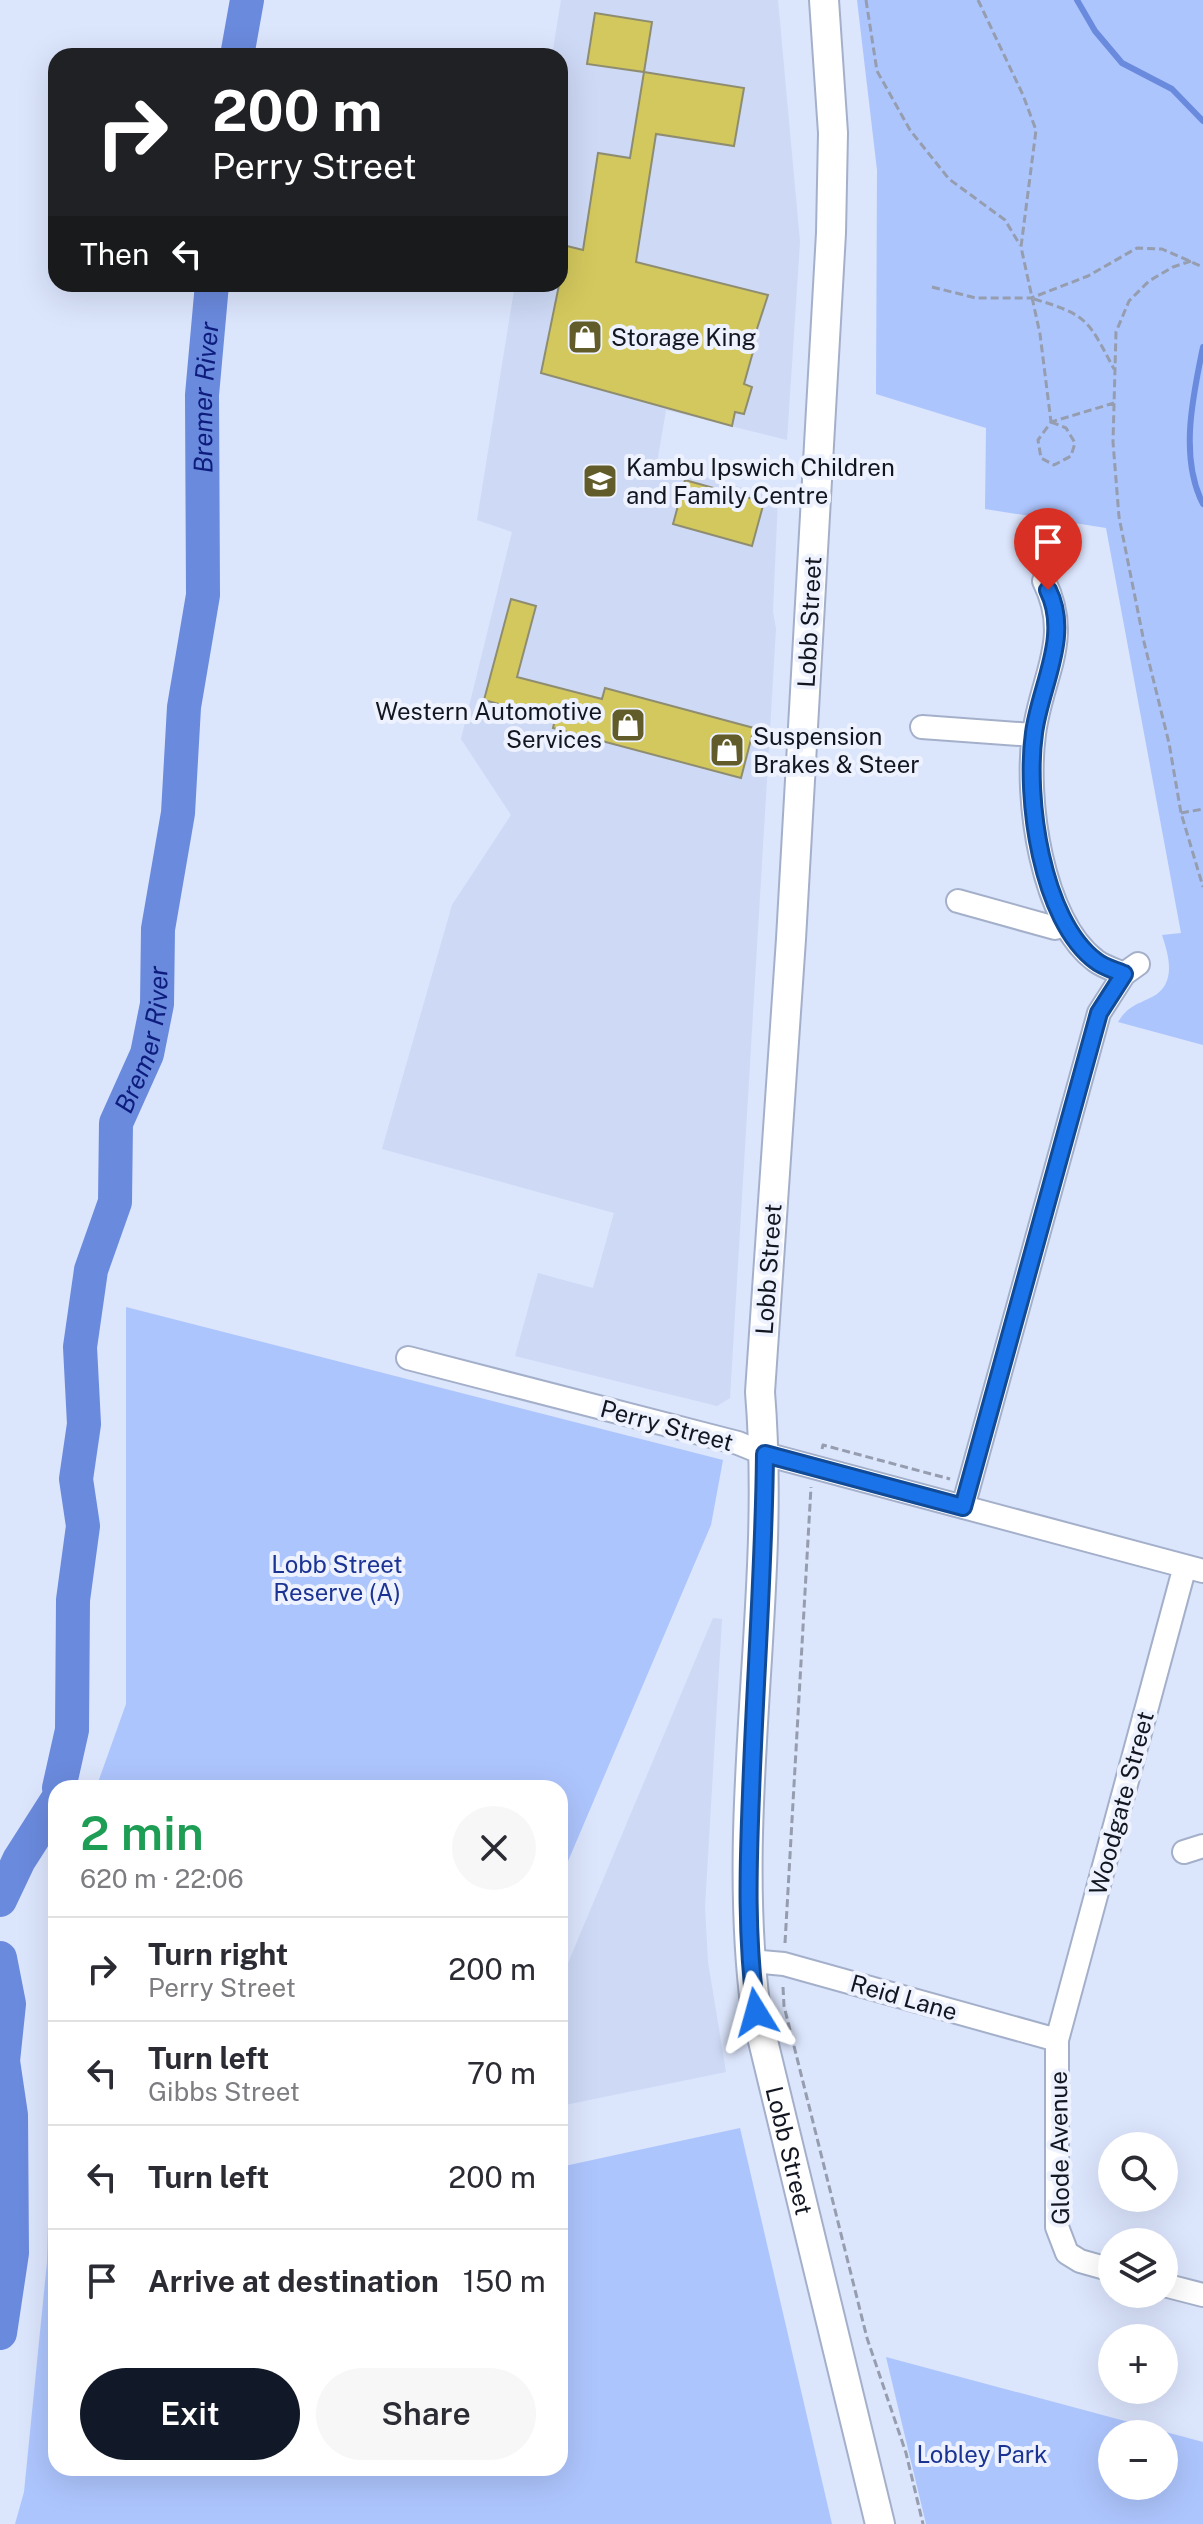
<!DOCTYPE html>
<html lang="en">
<head>
<meta charset="utf-8">
<style>
  body { margin:0; font-family:"Public Sans",sans-serif; background:#f7f7f7; color:#2b2b33; height:100vh; display:flex; flex-direction:column; font-size:30px; white-space:nowrap }
  * { box-sizing:border-box; margin:0 }
  p { font-size:26px; color:#7c7c81 }
  .icon { flex:none; width:44px; height:44px; fill:none; stroke:currentColor; stroke-width:2; stroke-linecap:round; stroke-linejoin:round }
  .map { position:relative; flex:1; overflow:hidden }
  .drawer { position:absolute; left:48px; top:1780px; width:520px; height:696px; display:flex; flex-direction:column; background:#fff; border-radius:24px; box-shadow:0 8px 32px #0002 }
  .drawer>* { flex:none }
  .banner { position:absolute; left:48px; top:48px; width:520px; height:244px; border-radius:24px; box-shadow:0 8px 32px #0002; background:#202124; color:#fff; overflow:hidden }
  .controls { position:absolute; left:1098px; top:2132px; display:grid; gap:16px }
  .controls a { display:grid; place-items:center; width:80px; height:80px; border-radius:50%; background:#fff; box-shadow:0 8px 32px #0002; font-size:40px }
  .pin { position:absolute; display:grid; place-items:center; width:68px; height:68px; color:#fff; margin:-82px -34px; border-radius:50% 50% 50% 0; rotate:-45deg; box-shadow:0 0 8px #0007 }
  .pin .icon { rotate:45deg }
  .me { position:absolute; width:88px; margin:-44px; rotate:352deg; stroke-linejoin:round; filter:drop-shadow(0 0 6px #0008) }
  .turn { display:flex; align-items:center; gap:28px; height:168px; padding:0 32px; font-size:36px }
  .turn .icon { width:104px; height:104px; stroke-width:2.5 }
  .turn b { display:block; font-size:56px; line-height:68px }
  .then { display:flex; align-items:center; height:76px; padding:0 32px; background:#0003; gap:16px; font-size:30px }
  .round { display:grid; place-items:center; flex:none; width:84px; height:84px; border-radius:42px; background:#f7f7f7 }
  .headline { display:flex; align-items:center; justify-content:space-between; height:136px; padding:0 32px }
  h1 { font-size:48px; font-weight:600; line-height:60px; color:#1e9e55 }
  .primary-button { display:flex; gap:16px; margin-top:auto; padding:16px 32px }
  .primary-button a { flex:1; height:92px; border-radius:48px; background:#111827; color:#fff; font-size:32px; font-weight:600; line-height:92px; text-align:center }
  .primary-button a+a { background:#f7f7f7; color:#2b2b33 }
  ul { padding:0; list-style:none }
  li { display:flex; align-items:center; gap:24px; height:104px; padding:0 32px; border-top:2px solid #e1e1e2 }
  li div { flex:1 }
  li b { display:block; font-size:30px }
  li em { font-style:normal }
  .map>svg:first-child { display:block }
  .built { fill:#cdd9f5 }
  .green { fill:#adc5fd; fill-rule:evenodd }
  .lines { fill:none; stroke-linecap:round; stroke-linejoin:round }
  .stream { stroke:#6a8add; stroke-width:6 }
  .river { stroke:#6a8add; stroke-width:34 }
  .building { fill:#d3c85d; stroke:#8f8d71; stroke-width:2 }
  .minor-casing { stroke:#a4b0ca; stroke-width:26 }
  .major-casing { stroke:#a4b0ca; stroke-width:32 }
  .path { stroke:#959daf; stroke-width:3; stroke-dasharray:8 4; stroke-linecap:butt }
  .minor { stroke:#fff; stroke-width:22 }
  .major { stroke:#fff; stroke-width:28 }
  .route-casing { stroke:#114b97; stroke-width:20 }
  .route { stroke:#1a73e8; stroke-width:14 }
  .labels { text-anchor:middle; dominant-baseline:central; stroke-width:8; stroke-linejoin:round; paint-order:stroke }
  .poi-label { font-size:24px; fill:#121620; stroke:#edf2fe; text-anchor:start }
  .street-label { font-size:24px; fill:#121620; stroke:#edf2fe }
  .park-label { font-size:24px; fill:#1b3393; stroke:#edf2fe }
  .water-label { font-size:26px; font-style:italic; fill:#0d1c7d; stroke:#edf2fe }
</style>
</head>
<body>
<div class="map">
<svg width="1203" height="2524" viewBox="0 0 1203 2524">
  <rect width="100%" height="100%" fill="#dbe5fc"/>
  <path class="built" d="M561 0H778L800 242 787 440 666 410 657 463 778 498 773 611 776 629 730 1398 717 1406 515 1356 538 1273 593 1288 614 1213 382 1149 452 905 511 815 461 739 512 532 477 520 515 284H560V56H552Z
    M713 1618 722 1619 705 1907 708 1962 726 2072 560 2106V1982Z"/>
  <path class="green" d="M857 0H1203V1045L1118 1022C1128 1006 1136 1005 1152 997 1177 984 1169 956 1162 935L1181 933 1106 528 985 509 986 428 876 394 877 170Z
    M126 1307 723 1460 711 1525 560 1880V1788H96L126 1704Z
    M56 1898V2468H560V2167L740 2128 832 2524H15L24 2492 47 2262Z
    M886 2357 1203 2442V2524H926ZM1112 2434H1164V2486H1112Z"/>
  <g class="lines">
    <path class="stream" d="M1077 0 1095 31 1122 63 1172 89 1203 121
      M1203 347C1193 396 1179 457 1203 504"/>
    <g class="river">
      <path d="M237 56 247 0"/>
      <path id="s1" d="M59 1788 72 1730 73 1600 83 1526 76 1479 84 1424 80 1347 91 1270 115 1202 116 1123 147 1054 157 1004 158 929 178 813 184 707 203 595 202 395 212 284"/>
      <path d="M0 1900 19 1860 56 1802"/>
      <path d="M0 1958 9 2004 3 2061 11 2115 12 2253 0 2333"/>
    </g>
  </g>
  <path class="building" d="M595 13 652 22 644 72 587 64Z
    M644 72 744 88 734 146 656 134 636 262 768 295 753 341H756L744 384 752 387 744 414 735 412 732 426 541 373 567 246 583 250 598 153 630 158Z
    M685 480 764 502 752 546 673 524Z
    M511 599 536 606 517 677 602 699 605 688 754 728 741 778 553 728 555 719 484 700Z"/>
  <g class="lines">
    <defs>
      <path id="minor" d="M1044 581C1073 639 1041 677 1034 734 1025 798 1041 920 1096 961 1104 967 1115 970 1124 974
        M922 727 1033 735
        M958 901 1055 928 1066 925
        M408 1358 738 1443 765 1454 1203 1571
        M963 1507 1099 1013 1124 974 1138 964
        M1184 1852 1203 1846
        M750 1961 784 1964 1057 2040
        M1112 2270 1080 2261 1067 2253 1057 2227V2040L1185 1566
        M1164 2285 1203 2295"/>
      <g id="major">
        <path id="s2" d="M824 0 833 133 831 233 791 939 760 1392C777 1598 729 1806 756 2012L880 2524"/>
      </g>
    </defs>
    <use href="#minor" class="minor-casing"/>
    <use href="#major" class="major-casing"/>
    <path class="path" d="M866 0 877 71 910 130 949 179 1005 220 1020 245
      M978 0 1023 95 1036 130 1021 247 1040 334 1051 422
      M1191 261 1173 267 1149 281 1129 301 1116 332 1113 442 1119 517 1144 642 1169 743 1181 813 1203 887
      M932 287 976 298H1031L1088 276 1137 248 1162 249 1203 267
      M1034 299C1088 315 1088 320 1114 369
      M1051 422 1066 428 1075 443 1071 456 1054 465 1041 458 1038 440 1051 422 1114 403
      M1181 813 1203 809
      M822 1449 823 1445 950 1479
      M785 1943 811 1487
      M783 1987 784 2006 867 2338 906 2453 923 2524"/>
    <use href="#minor" class="minor"/>
    <use href="#major" class="major"/>
  </g>
  <g class="lines">
    <defs>
      <path id="route" d="M756 2012C746 1937 748 1869 751 1794 755 1680 764 1568 765 1454L963 1507 1099 1013 1124 974C1115 970 1103 967 1096 961 1041 920 1025 797 1034 733 1040 686 1071 636 1048 590"/>
    </defs>
    <use href="#route" class="route-casing"/>
    <use href="#route" class="route"/>
  </g>
  <defs>
    <symbol id="shop-square" viewBox="-11 -11 22 22"><rect x="-9" y="-9" width="18" height="18" rx="4" fill="#615c29" stroke="#edf2fe"/><path d="M-5-2.5h2.3a2.7 3.5 0 0 1 5.4 0H5L5.5 6h-11ZM-1.5-2.5h3a1.5 2.3 0 0 0-3 0Z" fill="#fff"/></symbol>
    <symbol id="school-square" viewBox="-11 -11 22 22"><rect x="-9" y="-9" width="18" height="18" rx="4" fill="#615c29" stroke="#edf2fe"/><path d="M0-5L7-2L0 1L-7-2ZM-4 1L0 2.5L4 1V4Q0 6-4 4Z" fill="#fff"/></symbol>
  </defs>
  <g fill-rule="evenodd">
    <use href="#shop-square" x="565" y="317" width="40" height="40"/>
    <use href="#school-square" x="580" y="461" width="40" height="40"/>
    <use href="#shop-square" x="608" y="705" width="40" height="40"/>
    <use href="#shop-square" x="707" y="730" width="40" height="40"/>
  </g>
  <g class="labels">
    <g class="poi-label">
      <text x="611" y="337">Storage King</text>
      <text x="626" y="467">Kambu Ipswich Children<tspan x="626" dy="28">and Family Centre</tspan></text>
      <text x="602" y="711" text-anchor="end">Western Automotive<tspan x="602" dy="28">Services</tspan></text>
      <text x="753" y="736">Suspension<tspan x="753" dy="28">Brakes &amp; Steer</tspan></text>
    </g>
    <g class="street-label">
      <text transform="translate(809 622) rotate(-87)">Lobb Street</text>
      <text transform="translate(768 1269) rotate(-86)">Lobb Street</text>
      <text transform="translate(667 1425) rotate(15)">Perry Street</text>
      <text transform="translate(1121 1803) rotate(-75)">Woodgate Street</text>
      <text transform="translate(904 1997) rotate(16)">Reid Lane</text>
      <text transform="translate(1059 2148) rotate(-91)">Glode Avenue</text>
      <text stroke="none"><textPath href="#s2" startOffset="2158">Lobb Street</textPath></text>
    </g>
    <g class="park-label">
      <text x="337" y="1564">Lobb Street<tspan x="337" dy="28">Reserve (A)</tspan></text>
      <text x="982" y="2454">Lobley Park</text>
    </g>
    <g class="water-label">
      <text stroke="none"><textPath href="#s1" startOffset="1410">Bremer River</textPath></text>
      <text stroke="none"><textPath href="#s1" startOffset="762">Bremer River</textPath></text>
    </g>
  </g>
</svg>
<div class="controls">
<a><svg class="icon" aria-label="search" viewBox="0 0 24 24"><circle cx="10" cy="10" r="6"/><path d="M15 15l6 6"/></svg></a>
<a><svg class="icon" aria-label="layers" viewBox="0 0 24 24"><path d="M12 4l9 5-9 5-9-5zM3 14l9 5 9-5"/></svg></a>
<a>+</a>
<a>−</a>
</div>
<div class="pin" style="left:1048px;top:590px;background:#d93025"><svg class="icon" aria-label="arrive" viewBox="0 0 24 24"><path d="M6 21V4h12l-3 4 3 4H6"/></svg></div>
<svg class="me" style="left:756px;top:2012px" viewBox="-20 -20 40 40"><path d="M0-17L14 15 0 8-14 15z" fill="#1a73e8" stroke="#fff" stroke-width="4"/></svg>
<div class="banner">
<div class="turn"><svg class="icon" aria-label="right" viewBox="0 0 24 24"><path d="M7 20v-9h11M14 6l5 5-5 5"/></svg><div><b>200 m</b>Perry Street</div></div>
<div class="then">Then<svg class="icon" aria-label="left" viewBox="0 0 24 24"><path d="M17 20v-9H6M10 6l-5 5 5 5"/></svg></div>
</div>
<section class="drawer">
<div class="headline"><div><h1>2 min</h1><p>620 m · 22:06</p></div><a class="round"><svg class="icon" aria-label="close" viewBox="0 0 24 24"><path d="M6 6l12 12M18 6L6 18"/></svg></a></div>
<ul>
<li><svg class="icon" aria-label="right" viewBox="0 0 24 24"><path d="M7 20v-9h11M14 6l5 5-5 5"/></svg><div><b>Turn right</b><p>Perry Street</p></div><em>200 m</em></li>
<li><svg class="icon" aria-label="left" viewBox="0 0 24 24"><path d="M17 20v-9H6M10 6l-5 5 5 5"/></svg><div><b>Turn left</b><p>Gibbs Street</p></div><em>70 m</em></li>
<li><svg class="icon" aria-label="left" viewBox="0 0 24 24"><path d="M17 20v-9H6M10 6l-5 5 5 5"/></svg><div><b>Turn left</b></div><em>200 m</em></li>
<li><svg class="icon" aria-label="arrive" viewBox="0 0 24 24"><path d="M6 21V4h12l-3 4 3 4H6"/></svg><div><b>Arrive at destination</b></div><em>150 m</em></li>
</ul>
<div class="primary-button"><a>Exit</a><a>Share</a></div>
</section>
</div>
</body>
</html>
